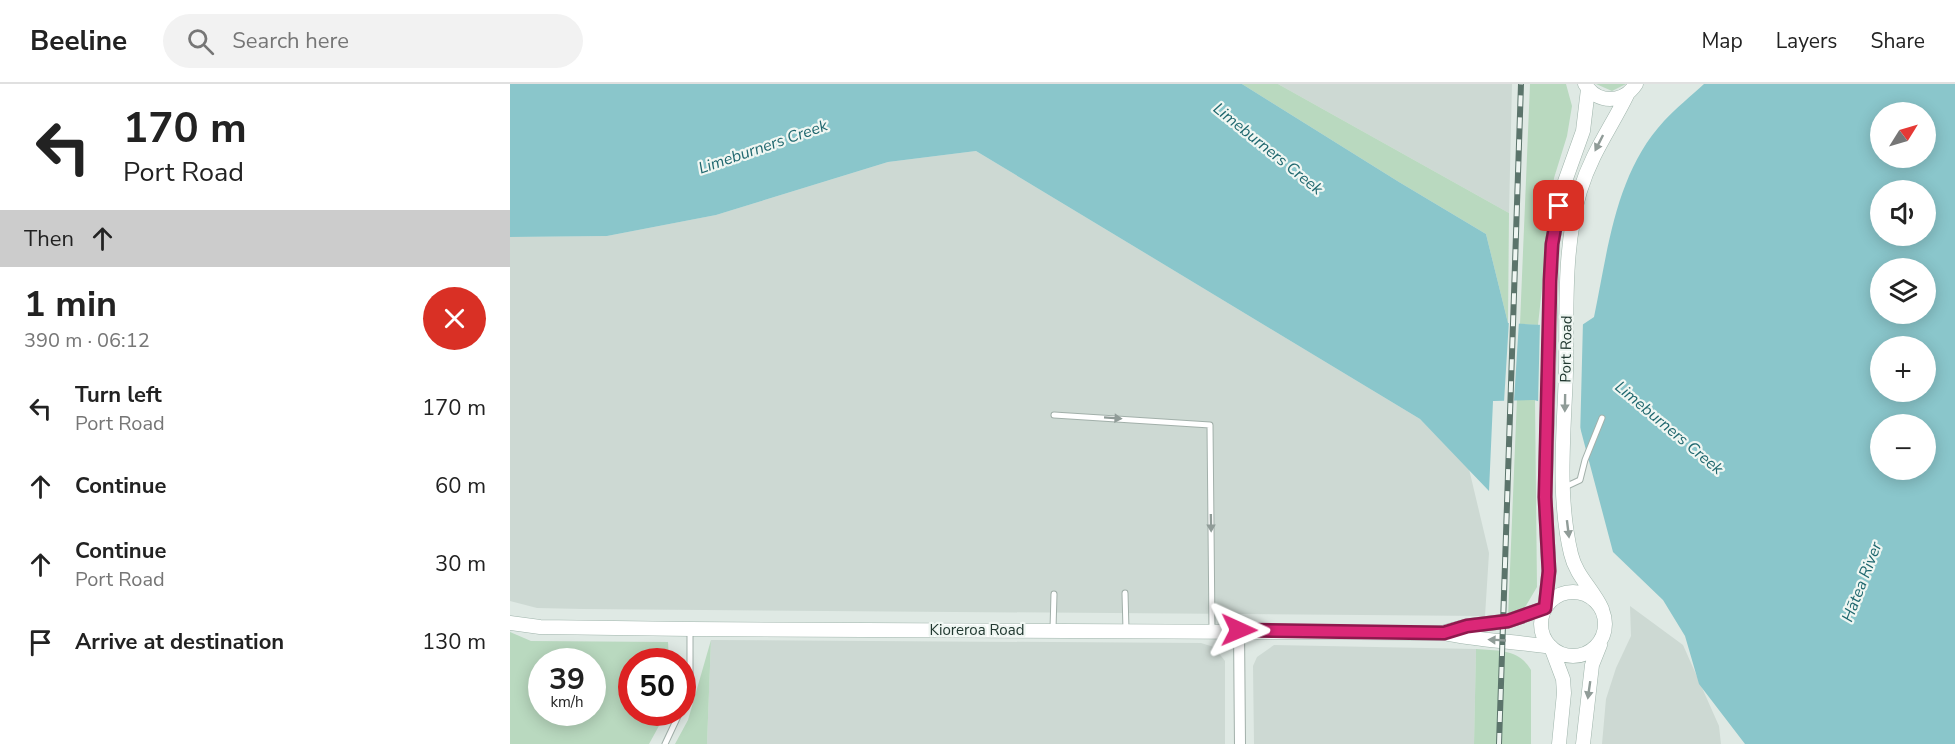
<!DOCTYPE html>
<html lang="en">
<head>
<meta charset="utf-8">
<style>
  body { margin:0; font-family:"Nunito Sans",sans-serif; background:#f2f2f2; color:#222; height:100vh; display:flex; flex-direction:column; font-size:22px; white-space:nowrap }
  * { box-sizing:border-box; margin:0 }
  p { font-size:20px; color:#767676 }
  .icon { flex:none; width:33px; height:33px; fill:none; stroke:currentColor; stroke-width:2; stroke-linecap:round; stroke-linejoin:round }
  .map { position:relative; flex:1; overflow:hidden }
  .sheet { display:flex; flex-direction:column; background:#fff; width:510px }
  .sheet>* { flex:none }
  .banner { background:#fff; color:#222; overflow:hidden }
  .needle { width:39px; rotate:53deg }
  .controls { position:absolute; left:1360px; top:18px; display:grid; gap:12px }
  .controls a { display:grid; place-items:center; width:66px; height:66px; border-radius:50%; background:#fff; box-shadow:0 3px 15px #0003; font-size:30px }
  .speed { position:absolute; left:18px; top:564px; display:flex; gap:12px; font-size:30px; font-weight:700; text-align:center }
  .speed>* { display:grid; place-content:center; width:78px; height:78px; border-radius:50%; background:#fff; box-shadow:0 3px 15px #0003; line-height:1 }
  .speed small { font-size:15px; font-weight:400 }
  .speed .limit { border:9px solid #d22; background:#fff; color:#111 }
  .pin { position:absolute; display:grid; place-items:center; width:51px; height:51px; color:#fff; margin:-26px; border-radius:12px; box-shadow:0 3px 9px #0006 }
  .me { position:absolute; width:66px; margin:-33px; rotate:91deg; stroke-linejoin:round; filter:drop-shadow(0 0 4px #0008) }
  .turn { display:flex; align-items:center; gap:21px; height:126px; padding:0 24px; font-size:27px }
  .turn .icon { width:78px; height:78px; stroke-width:2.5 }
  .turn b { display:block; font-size:42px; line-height:51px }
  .then { display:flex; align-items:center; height:57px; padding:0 24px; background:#0003; gap:12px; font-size:22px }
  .round { display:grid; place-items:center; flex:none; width:63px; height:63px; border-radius:32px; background:#f2f2f2 }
  .overview { display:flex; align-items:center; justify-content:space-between; height:102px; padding:0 24px }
  h1 { font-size:36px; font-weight:700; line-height:45px }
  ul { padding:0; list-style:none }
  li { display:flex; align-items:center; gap:18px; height:78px; padding:0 24px }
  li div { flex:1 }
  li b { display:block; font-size:22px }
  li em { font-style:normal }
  header { display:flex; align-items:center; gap:36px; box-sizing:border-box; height:84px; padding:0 30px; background:#fff; border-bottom:2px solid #e0e0e0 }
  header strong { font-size:28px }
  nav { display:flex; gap:33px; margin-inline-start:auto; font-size:21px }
  .search { width:420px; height:54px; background:#f2f2f2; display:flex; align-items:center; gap:15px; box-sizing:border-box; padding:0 21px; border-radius:33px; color:#767676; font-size:22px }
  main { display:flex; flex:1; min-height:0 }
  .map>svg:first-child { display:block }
  .built { fill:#cdd9d3 }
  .green { fill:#b9d9bf; fill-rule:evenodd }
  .water { fill:#8ac6cb; fill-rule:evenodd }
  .pier { fill:#dfe9e4 }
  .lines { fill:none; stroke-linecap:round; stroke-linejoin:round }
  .lane-casing { stroke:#a2b0aa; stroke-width:7 }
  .street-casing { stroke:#a2b0aa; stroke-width:12 }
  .secondary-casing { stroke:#9fb4ab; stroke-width:15 }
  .lane { stroke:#fff; stroke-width:5 }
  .street { stroke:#fff; stroke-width:10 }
  .secondary { stroke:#fff; stroke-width:14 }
  .rail-casing { stroke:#5b746b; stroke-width:6 }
  .rail { stroke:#eff6f2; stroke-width:4; stroke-dasharray:11; stroke-linecap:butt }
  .oneway { fill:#909c98 }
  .route-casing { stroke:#8e194d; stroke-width:15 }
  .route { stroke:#db2777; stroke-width:10 }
  .labels { text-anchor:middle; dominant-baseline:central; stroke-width:4.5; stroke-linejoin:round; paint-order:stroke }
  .street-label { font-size:15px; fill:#213830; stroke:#eff6f2 }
  .water-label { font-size:16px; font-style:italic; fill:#20686f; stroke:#eff6f2 }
</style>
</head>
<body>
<header>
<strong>Beeline</strong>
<div class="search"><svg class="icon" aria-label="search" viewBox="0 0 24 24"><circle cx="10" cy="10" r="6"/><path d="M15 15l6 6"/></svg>Search here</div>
<nav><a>Map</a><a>Layers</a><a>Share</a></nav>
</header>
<main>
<section class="sheet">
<div class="banner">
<div class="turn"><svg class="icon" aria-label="left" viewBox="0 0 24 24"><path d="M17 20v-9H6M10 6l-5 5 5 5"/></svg><div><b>170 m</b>Port Road</div></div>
<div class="then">Then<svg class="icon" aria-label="ahead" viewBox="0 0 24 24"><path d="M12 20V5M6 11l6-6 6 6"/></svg></div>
</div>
<div class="overview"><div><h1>1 min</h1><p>390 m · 06:12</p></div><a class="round" style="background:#d93025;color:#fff"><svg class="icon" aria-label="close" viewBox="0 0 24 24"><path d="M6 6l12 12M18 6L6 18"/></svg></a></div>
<ul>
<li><svg class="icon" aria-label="left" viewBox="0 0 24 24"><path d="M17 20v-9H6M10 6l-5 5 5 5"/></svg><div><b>Turn left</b><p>Port Road</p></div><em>170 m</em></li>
<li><svg class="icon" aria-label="ahead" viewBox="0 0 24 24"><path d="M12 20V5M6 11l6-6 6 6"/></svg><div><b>Continue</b></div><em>60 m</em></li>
<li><svg class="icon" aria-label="ahead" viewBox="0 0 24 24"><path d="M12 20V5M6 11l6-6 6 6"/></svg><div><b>Continue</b><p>Port Road</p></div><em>30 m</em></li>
<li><svg class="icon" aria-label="arrive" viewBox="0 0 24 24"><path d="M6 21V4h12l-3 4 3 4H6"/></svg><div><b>Arrive at destination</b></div><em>130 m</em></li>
</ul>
</section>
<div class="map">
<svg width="1445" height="660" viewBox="0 0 1445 660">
  <rect width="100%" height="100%" fill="#dfe9e4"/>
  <path class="built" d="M768 0H1002L999 129Z
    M466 67 910 335 959 385 979 469 975 532 73 525 27 524 0 517V153L97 152 206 131 378 78Z
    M1120 522 1173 561 1209 642 1211 660H1092L1096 615 1106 584 1121 552Z
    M201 556 691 559 704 563 715 577V660H197Z
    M764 561 966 565 964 660H744L743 582 747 573Z"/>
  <path class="green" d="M732 0H768L999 129 998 239 976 150 889 98Z
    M1020 0H1056L1062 22 1057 52 1044 94 1028 241 1010 240Z
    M1086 0H1116L1102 7Z
    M1007 314 1025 316 1027 503 1014 525 998 534Z
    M0 548 21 557 158 558 159 577 122 578V628L156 629 139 660H0ZM32 578H82V628H32Z
    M201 556 197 660H165L178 636Z
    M966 565C989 567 1009 565 1021 586V660H964Z"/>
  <path class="water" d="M0 0H732L889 98 976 150 998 239 1069 243 1084 233C1098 166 1105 90 1154 37 1166 24 1181 12 1194 0H1445V660H1235L1189 600 1175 552 1153 516 1103 468 1066 328 1024 316 983 317 979 407 910 335 466 67 378 78 206 131 97 152 0 153ZM1371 28H1416V74H1371ZM1371 106H1416V152H1371ZM1371 184H1416V230H1371ZM1371 262H1416V308H1371ZM1371 340H1416V386H1371Z"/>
  <path class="pier" d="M999 236 1009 237 1004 317 994 318Z
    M1073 237 1070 356 1063 330 1028 320 1030 238 1068 240Z"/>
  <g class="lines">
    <defs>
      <path id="lane" d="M544 331 700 341 702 546
        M1055 403 1070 396 1075 376 1092 334
        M615 509 616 546
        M543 545 544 510
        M172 622 180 589V547
        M155 660 170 628"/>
      <path id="street" d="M729 546 730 660"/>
      <path id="secondary" d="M1075 0C1087 20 1113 20 1126 0
        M1031 540a32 32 0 1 1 64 0a32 32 0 1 1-64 0Z
        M1092 525C1083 505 1066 492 1061 470 1047 412 1054 347 1056 288 1057 229 1053 164 1070 107 1082 68 1101 44 1118 9
        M0 539 30 543 180 545 934 549C969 557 1005 557 1041 563L1053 595 1054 609 1049 660
        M935 548 957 542 998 537 1035 524 1039 487 1035 413 1042 160 1053 103 1073 47 1078 5
        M1073 660 1082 581 1090 561"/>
    </defs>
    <use href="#lane" class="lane-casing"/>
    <use href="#street" class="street-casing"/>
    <use href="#secondary" class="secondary-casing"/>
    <use href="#lane" class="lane"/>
    <use href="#street" class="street"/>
    <use href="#secondary" class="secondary"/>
    <defs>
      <path id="rail" d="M989 660 1011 0"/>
    </defs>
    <use href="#rail" class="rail-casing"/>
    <use href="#rail" class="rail"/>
  </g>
  <defs><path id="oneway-solid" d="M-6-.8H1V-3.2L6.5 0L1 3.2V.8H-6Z" transform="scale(1.5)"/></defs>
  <g class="oneway">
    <use href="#oneway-solid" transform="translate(1089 59) rotate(117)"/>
    <use href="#oneway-solid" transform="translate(1055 319) rotate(91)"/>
    <use href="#oneway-solid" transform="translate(603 334) rotate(4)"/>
    <use href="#oneway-solid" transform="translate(701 439) rotate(89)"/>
    <use href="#oneway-solid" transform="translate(1058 445) rotate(83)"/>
    <use href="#oneway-solid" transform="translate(987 556) rotate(-177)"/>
    <use href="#oneway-solid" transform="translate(1079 606) rotate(98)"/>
  </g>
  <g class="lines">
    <defs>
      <path id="route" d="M729 546 934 549 957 542 998 537 1035 524 1039 487 1035 413 1040 197 1042 160 1049 122"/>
    </defs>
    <use href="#route" class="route-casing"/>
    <use href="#route" class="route"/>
  </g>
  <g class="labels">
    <g class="street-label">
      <text transform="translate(1056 265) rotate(-89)">Port Road</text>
      <text x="467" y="546">Kioreroa Road</text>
    </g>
    <g class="water-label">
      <text transform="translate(253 63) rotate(-19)">Limeburners Creek</text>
      <text transform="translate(758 65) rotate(39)">Limeburners Creek</text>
      <text transform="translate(1159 344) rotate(40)">Limeburners Creek</text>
      <text transform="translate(1352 498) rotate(-69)">Hātea River</text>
    </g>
  </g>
</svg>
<div class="controls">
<a><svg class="needle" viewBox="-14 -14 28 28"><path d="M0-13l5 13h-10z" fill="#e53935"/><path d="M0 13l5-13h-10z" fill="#767676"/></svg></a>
<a><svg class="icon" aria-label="sound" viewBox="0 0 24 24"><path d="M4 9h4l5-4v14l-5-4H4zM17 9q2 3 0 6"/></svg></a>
<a><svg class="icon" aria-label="layers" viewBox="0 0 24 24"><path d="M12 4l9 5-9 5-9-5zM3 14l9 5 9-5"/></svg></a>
<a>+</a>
<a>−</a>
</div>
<div class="speed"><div>39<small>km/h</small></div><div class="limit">50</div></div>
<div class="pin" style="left:1049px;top:122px;background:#d93025"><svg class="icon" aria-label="arrive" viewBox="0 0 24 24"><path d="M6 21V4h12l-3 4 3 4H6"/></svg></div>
<svg class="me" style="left:729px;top:546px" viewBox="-20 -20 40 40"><path d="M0-17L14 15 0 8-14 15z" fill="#db2777" stroke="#fff" stroke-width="4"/></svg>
</div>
</main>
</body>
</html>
